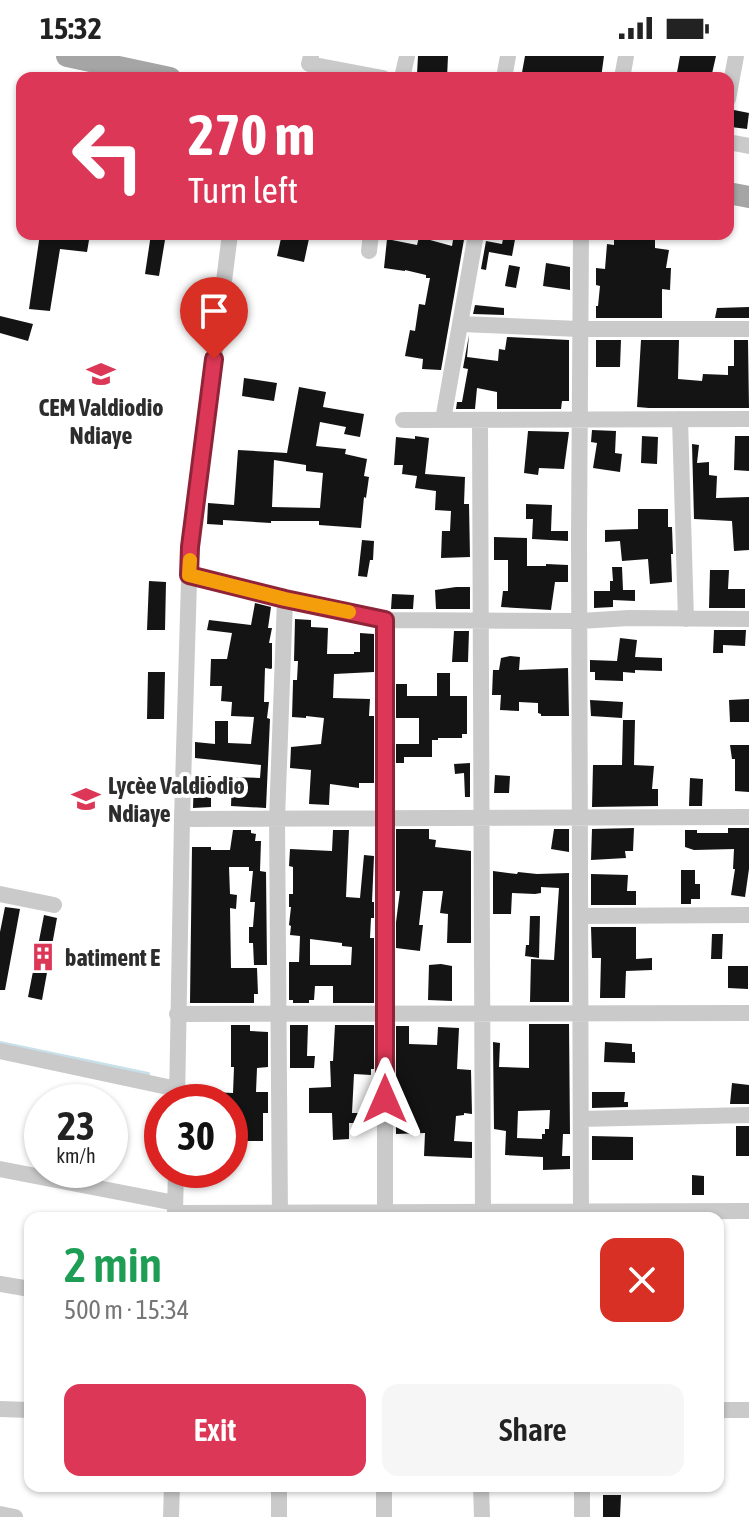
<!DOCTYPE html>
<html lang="en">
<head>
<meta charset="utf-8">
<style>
  body { margin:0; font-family:"Asap Condensed",sans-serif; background:#f6f6f6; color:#222; height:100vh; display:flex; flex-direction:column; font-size:30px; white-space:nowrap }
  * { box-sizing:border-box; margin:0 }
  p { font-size:26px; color:#767676 }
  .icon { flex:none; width:44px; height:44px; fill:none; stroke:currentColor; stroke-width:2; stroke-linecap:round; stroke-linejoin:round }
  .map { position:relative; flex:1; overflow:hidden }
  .drawer { position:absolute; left:24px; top:1156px; width:700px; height:280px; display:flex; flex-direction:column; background:#fff; border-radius:16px; box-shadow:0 2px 6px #0004 }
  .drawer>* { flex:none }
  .banner { position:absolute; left:16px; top:16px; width:718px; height:168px; border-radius:16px; box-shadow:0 2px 6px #0004; background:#dc3756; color:#fff; overflow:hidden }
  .speed { position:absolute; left:24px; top:1028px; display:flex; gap:16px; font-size:40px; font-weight:700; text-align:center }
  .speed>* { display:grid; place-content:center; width:104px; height:104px; border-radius:50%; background:#fff; box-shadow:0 2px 6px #0004; line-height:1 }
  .speed small { font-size:20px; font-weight:400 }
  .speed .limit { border:12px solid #d22; background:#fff; color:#111 }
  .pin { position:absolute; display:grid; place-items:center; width:68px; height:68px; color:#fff; margin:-82px -34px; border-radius:50% 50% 50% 0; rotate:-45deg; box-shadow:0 0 8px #0007 }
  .pin .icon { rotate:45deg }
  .me { position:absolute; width:88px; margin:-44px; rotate:0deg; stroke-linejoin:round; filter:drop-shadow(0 0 6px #0008) }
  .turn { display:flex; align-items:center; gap:28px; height:168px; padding:0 40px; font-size:36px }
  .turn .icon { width:104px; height:104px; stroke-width:2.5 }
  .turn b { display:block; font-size:56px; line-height:68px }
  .round { display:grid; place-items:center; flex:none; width:84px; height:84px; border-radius:16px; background:#f6f6f6 }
  .summary { display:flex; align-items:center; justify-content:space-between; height:136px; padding:0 40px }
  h1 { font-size:48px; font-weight:600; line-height:60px; color:#1e9e55 }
  .button { display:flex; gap:16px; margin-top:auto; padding:16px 40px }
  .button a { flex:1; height:92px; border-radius:16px; background:#dc3756; color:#fff; font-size:32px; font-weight:600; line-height:92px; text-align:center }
  .button a+a { background:#f6f6f6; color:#222 }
  .status { display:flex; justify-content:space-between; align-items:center; height:56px; padding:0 40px; background:#fff; direction:ltr }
  .status svg { height:22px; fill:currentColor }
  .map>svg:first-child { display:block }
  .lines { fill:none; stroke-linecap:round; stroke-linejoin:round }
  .stream { stroke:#c8e0e9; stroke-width:4 }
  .building { fill:#141414; fill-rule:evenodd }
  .minor { stroke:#cacaca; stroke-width:16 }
  .major { stroke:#a5a5a5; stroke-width:22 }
  .route-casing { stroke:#8f2438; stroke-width:20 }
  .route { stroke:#dc3756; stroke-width:14 }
  .slow { stroke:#f59e0b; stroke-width:14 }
  .labels { text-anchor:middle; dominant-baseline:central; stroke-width:8; stroke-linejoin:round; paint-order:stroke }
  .poi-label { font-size:24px; font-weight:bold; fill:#2d2d2d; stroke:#fff; text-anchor:start }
</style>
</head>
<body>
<div class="status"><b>15:32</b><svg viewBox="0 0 49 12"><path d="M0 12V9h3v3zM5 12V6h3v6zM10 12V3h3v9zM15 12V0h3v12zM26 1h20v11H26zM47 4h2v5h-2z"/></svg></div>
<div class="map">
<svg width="749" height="1461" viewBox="0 0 749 1461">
  <rect width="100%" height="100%" fill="#fff"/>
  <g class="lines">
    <path class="stream" d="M0 987 148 1018"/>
  </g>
  <path class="building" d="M418 0H448L447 22 417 18Z
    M525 0H604L601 22H521Z
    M680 0H716L711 22 689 19 688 22H676Z
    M734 54 749 57 747 73 731 71Z
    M40 178H90L87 196 60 193 50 255 29 253Z
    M151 178H166L159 220 145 218Z
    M282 178H310L304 206 277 200Z
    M454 178H465L441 314 422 313 423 303 405 300 410 274 415 275 419 248 425 249 430 222H426V219L405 214V215L384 212 387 183 417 189 419 181 452 190Z
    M504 178H516L512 200 489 196 486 214 481 213 486 185 502 188Z
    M614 178H655V192L669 194 666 212H671L670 234 662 233V262H596V250H598L600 230 596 229V212L605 213 607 188 614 189Z
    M546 207 570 211V234L543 230Z
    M509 209 520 211 516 232 505 230Z
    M475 249 504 252V259L473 258Z
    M749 251V262H715L717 252Z
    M0 260 33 268 28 285 0 277Z
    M469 279 467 301 498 305 499 293 505 294 507 281 569 284V345H562L561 353H497V336L477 332 475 353H456L457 346H462L468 313 463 312Z
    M596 284H621L620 311H596Z
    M641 284H679L678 323 702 325 703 318 728 319V310H734V284H748L749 352H649L637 351Z
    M244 322 277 327 274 345 242 340Z
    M299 331 326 336 323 351 364 358 360 381 344 378 346 371 320 366 316 390 346 393 345 398 367 403 364 420 369 421 366 442 364 441 361 472 319 469V465H271V467L223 464V469L207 468 208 447 234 449 238 394 287 397ZM274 404 306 409V415L323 417 320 452 272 451Z
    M592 374 616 375 615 397 622 398 620 416 593 412 597 387 591 386Z
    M528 375 569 376 564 413 539 412 538 419 524 417Z
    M415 380 429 382 425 418 465 421 464 448H469L470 501 441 502 442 475H450L451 455 435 454 436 435 415 432 417 420 402 418 403 409H394L396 381 415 383Z
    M642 380 658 381 657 408 641 407Z
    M735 380H749V415L734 414Z
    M692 388 699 389 697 407 709 406V419L717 420 716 442 749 441V494L734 495 732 465 694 463Z
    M526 448 552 449 551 475H568V485L532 483 533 463H526Z
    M638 453H668V471H672L673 498H671L672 526 650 528 648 503 622 505 620 485 605 486V474L638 473Z
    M494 481 527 482V510H546V508L568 509V526H555L551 554 501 551 503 535H508V504H494Z
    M362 484 374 485 373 504H370L367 521 358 520Z
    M612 511H622L623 534H635V545L613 544V551L594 552V535H610V525H613Z
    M710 514H729L728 533H745V552H709Z
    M149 525 166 526 165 574H147Z
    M456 531H470V553H436L435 534Z
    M392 538 414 539 413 553H391Z
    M255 547 271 551 268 572H272L269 587H272V612L271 613 265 612 264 646H269L267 662 270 663 266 752 231 750 232 721 260 722 261 709 195 702V686L215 688V665H228V687L251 688 254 661 231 660 232 646 221 645 222 630H210L211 603H227L232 577 207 574 209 564 251 569Z
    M295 563 311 564V571L328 572 327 598H354V596H360V577L374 578V616L334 618 333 642 370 643 369 660H374V727H359V732L330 728 329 749 309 748 311 714 290 712 291 691 321 688 324 662 306 660V662L292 661 293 627V624H297L298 605H294Z
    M714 574H746L745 590 723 589V597H713Z
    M454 575H469L468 606H452Z
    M620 582 637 584 635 601 662 602V615L635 614V617L623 616V625L595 624V616H590V604L617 605Z
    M510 600 520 601 519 614 568 612 569 660H541V658L538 657V647L519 646V655L500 654 501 639H492L493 614H499L501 602Z
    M148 616H165L164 663H147Z
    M437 617H450V640H467V678H462V682H438V684H432V701H404V707H396V688H419V662H396V628H407V640H437Z
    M749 643V666H730L729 644Z
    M590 644 623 646 622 662 591 660Z
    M623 664H635L634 709 654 710 652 733H658V750L592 751 593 709H622Z
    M730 689H749V736L735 735V703H732Z
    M470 707V741H465L464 717 455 718 454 708Z
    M495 719 510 720 509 737H494Z
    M194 720H211V751L193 752Z
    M690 722 703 723 702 750H689Z
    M634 772 633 795H625L626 802 591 804 592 773Z
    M728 772H749V813L745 841 731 839 735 813H733L734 793 694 794 685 791V774H697V777H728Z
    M396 773H429V783L436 784 435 791 471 795V887H447L448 858 440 857 443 835H423L419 869H423L420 895 396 892V866L400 835H396Z
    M554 773H569V796L551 793Z
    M233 774H251V777L256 778 255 785H261L260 815 266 816 267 909H254L253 887H249V871H253L255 846H250L253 815H249V811H229L230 838 237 839 236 853 230 852 231 912H257L258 938H254V947H190L192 791H211V794H230Z
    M333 774H349L346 841 360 842 364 799 374 800 372 846H374V862H371L370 882H374V947H333V930H315L314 944H309V947H293V944H289V906H299L300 880 290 879 291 870 289 869 291 851H289V838H293V811L289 810 290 793 332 795ZM310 883 342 887V890L352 891 351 909H310Z
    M681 814H695V828H700V843H691V848H681Z
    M493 815 517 818 518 816 537 818 569 817V946H530L531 903 554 904 559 832 541 831V837L535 838 512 837 511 858H493Z
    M591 818 628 819 627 835H636V849H591Z
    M5 851 20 853 5 934H0V876Z
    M44 859 57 862 42 944 28 941Z
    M530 860H540L539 902 525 900 526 889H529Z
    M591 871H636V903L652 902V914L626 915 625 942H600L601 902H592Z
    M712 878H723L722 903H711Z
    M441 908 452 910V945L428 944 429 909Z
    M728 910H748V933L728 932Z
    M529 968H569L570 1078H563L562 1100H570V1113L543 1114V1101L505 1099 506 1075 494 1073 493 986 500 987 499 1011 529 1012ZM550 1054 549 1073H545V1078H542V1083L517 1082 518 1055Z
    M231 969H250V975L268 976V1011L257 1012 256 1036H268V1057H263V1085H235V1083H231L230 1046H189V1035L233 1037 234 1011H231Z
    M290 969H308L307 1000H315L314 1012H290Z
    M335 969H374V1013H371V1019L354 1018 352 1057H361V1067H349V1083L333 1084 332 1057H309V1032L331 1031 330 1005H333Z
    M396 970H409V988L437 989 438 971 459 972 457 1013 471 1014 472 1058 464 1057V1059L456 1060 454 1085 472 1086V1102L424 1100 425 1077 396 1078Z
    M605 986 632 988V996H635V1007L604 1006Z
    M732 1027 749 1029V1048H730Z
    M592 1036H625L624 1046H628V1051L592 1052Z
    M736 1070H749V1100H736Z
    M592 1080 633 1081V1104H592Z
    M692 1119 704 1120V1139H692Z
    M603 1439H621L620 1461H603Z"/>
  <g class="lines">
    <path class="minor" d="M311 0 309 8 383 22
      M402 22 407 0
      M504 22 508 0
      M622 22 626 0
      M728 43 736 0
      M728 86 749 90
      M369 195 371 178
      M461 268 579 273H749
      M680 363 686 563
      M403 364 749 363
      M443 364 476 178
      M480 364 483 1162
      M189 519 285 543 385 564 580 565 629 562 749 563
      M182 763 749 761
      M0 838 54 849
      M580 860 749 859
      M177 958 749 957
      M0 995 177 1033
      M177 1046 182 763 190 491 230 178
      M581 1063 749 1059
      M0 1113 175 1147
      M175 1156 176 1114
      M175 1157 749 1155
      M280 1162 277 763 285 543
      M385 1162V564
      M581 1162 579 479 581 178
      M0 1228 30 1233
      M0 1353 30 1354
      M718 1354H749
      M279 1430V1461
      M384 1430V1461
      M481 1430 482 1461
      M0 1458 15 1461
      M171 1461 172 1430
      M582 1461V1430"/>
    <path class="major" d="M67 0 170 22
      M728 137 749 141"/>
  </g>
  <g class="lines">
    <defs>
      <path id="route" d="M214 303 190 491 189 519 285 543 385 564V1043"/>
    </defs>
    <use href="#route" class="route-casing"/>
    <use href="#route" class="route"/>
    <path class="slow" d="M190 504 189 519 285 543 349 556"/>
  </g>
  <defs>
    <symbol id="school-bare" viewBox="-9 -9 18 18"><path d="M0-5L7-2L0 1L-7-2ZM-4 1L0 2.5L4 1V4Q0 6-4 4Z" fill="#dc3756" stroke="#fff" stroke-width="2.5" paint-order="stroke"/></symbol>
    <symbol id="building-bare" viewBox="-9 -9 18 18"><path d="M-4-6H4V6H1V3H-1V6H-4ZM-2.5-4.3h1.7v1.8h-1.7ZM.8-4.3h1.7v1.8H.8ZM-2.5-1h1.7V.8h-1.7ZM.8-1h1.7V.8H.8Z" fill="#dc3756" stroke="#fff" stroke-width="2.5" paint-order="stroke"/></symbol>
  </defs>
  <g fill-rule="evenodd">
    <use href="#school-bare" x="81" y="298" width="40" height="40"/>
    <use href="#school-bare" x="66" y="723" width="40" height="40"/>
    <use href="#building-bare" x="23" y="881" width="40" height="40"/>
  </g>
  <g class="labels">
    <g class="poi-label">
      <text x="101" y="351" text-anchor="middle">CEM Valdiodio<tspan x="101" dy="28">Ndiaye</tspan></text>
      <text x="108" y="729">Lycèe Valdiodio<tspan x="108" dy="28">Ndiaye</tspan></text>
      <text x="65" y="901">batiment E</text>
    </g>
  </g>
</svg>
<div class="speed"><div>23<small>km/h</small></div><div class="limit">30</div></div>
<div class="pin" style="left:214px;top:303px;background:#d93025"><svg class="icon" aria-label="arrive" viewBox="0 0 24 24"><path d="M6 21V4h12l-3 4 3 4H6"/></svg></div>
<svg class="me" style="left:385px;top:1043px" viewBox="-20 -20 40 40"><path d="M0-17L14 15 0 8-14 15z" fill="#dc3756" stroke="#fff" stroke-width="4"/></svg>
<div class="banner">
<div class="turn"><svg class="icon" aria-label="left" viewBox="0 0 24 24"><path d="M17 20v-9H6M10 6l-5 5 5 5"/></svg><div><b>270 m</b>Turn left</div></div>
</div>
<section class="drawer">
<div class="summary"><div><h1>2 min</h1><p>500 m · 15:34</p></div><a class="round" style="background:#d93025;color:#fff"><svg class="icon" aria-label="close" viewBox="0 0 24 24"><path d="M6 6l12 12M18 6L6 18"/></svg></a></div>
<div class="button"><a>Exit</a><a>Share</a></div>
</section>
</div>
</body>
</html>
